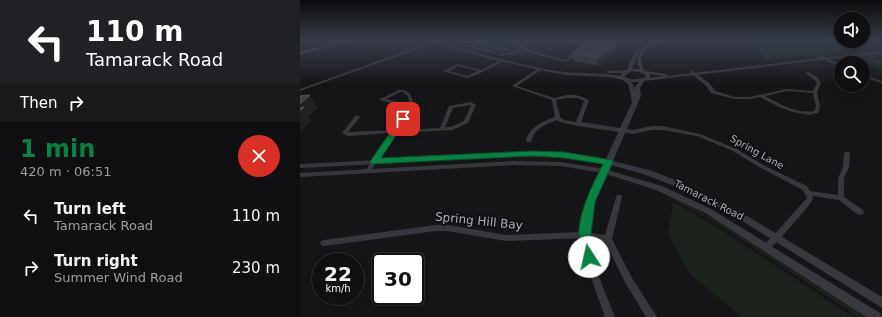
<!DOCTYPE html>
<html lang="en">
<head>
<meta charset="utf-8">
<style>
  body { margin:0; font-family:"DejaVu Sans",sans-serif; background:#1e1e20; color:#f1f3f6; height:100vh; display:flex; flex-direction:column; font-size:15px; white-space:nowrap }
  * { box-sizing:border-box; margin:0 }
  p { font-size:13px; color:#9c9d9f }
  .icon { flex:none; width:22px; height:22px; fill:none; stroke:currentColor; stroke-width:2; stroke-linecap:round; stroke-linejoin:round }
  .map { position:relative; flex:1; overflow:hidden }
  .drawer { display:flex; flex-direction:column; background:#101012; width:300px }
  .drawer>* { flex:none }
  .banner { background:#202124; color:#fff; overflow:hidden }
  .controls { position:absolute; left:534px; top:12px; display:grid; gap:8px }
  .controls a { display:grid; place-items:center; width:36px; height:36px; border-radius:50%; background:#101012; box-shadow:0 2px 6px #0003,0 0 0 1px #303032; font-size:20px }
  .speed { position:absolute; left:12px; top:253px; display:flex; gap:8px; font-size:20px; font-weight:700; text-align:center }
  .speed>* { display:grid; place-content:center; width:52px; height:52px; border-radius:50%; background:#101012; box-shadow:0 2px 6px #0003,0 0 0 1px #303032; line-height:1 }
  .speed small { font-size:10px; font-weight:400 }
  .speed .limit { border:2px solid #111; border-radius:6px; background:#fff; color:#111 }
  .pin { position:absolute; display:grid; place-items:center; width:34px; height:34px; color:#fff; margin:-17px; border-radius:8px; box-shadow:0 2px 6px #0006 }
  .me { position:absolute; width:44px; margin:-22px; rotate:350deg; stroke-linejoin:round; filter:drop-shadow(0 0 3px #0008) }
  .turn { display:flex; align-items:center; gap:14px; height:84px; padding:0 20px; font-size:18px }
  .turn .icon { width:52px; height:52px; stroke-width:2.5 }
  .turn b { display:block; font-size:28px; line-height:34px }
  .then { display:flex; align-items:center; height:38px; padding:0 20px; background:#0003; gap:8px; font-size:15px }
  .round { display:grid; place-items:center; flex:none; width:42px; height:42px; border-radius:21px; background:#1e1e20 }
  .summary { display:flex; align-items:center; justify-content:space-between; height:68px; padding:0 20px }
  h1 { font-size:24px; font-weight:800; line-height:30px; color:#0b8043 }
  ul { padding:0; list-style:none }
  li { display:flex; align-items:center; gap:12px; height:52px; padding:0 20px }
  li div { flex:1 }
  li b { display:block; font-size:15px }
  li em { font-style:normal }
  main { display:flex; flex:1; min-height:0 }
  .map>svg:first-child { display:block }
  .green { fill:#1c231d }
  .water { fill:#2c353c }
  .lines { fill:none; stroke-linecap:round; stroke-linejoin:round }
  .stream { stroke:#2c353c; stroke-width:1.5 }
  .minor { fill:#37383d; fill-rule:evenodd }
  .tertiary { fill:#37383d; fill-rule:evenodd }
  .secondary { fill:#45474d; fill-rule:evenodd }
  .wall { fill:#323236 }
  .shaded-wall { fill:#212124 }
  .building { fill:#3f3f44; stroke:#4f5156 }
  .route { fill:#0b8043; stroke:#07532c }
  .labels { text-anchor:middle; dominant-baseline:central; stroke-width:4; stroke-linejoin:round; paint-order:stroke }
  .street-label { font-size:10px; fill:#a8adb8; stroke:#111113 }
  .near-street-label { font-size:12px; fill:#a8adb8; stroke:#111113 }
</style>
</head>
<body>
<main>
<section class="drawer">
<div class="banner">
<div class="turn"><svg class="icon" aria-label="left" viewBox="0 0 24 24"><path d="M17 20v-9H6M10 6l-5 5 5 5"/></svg><div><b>110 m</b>Tamarack Road</div></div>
<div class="then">Then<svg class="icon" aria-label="right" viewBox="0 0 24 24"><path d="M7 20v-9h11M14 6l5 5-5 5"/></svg></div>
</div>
<div class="summary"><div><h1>1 min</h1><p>420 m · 06:51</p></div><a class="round" style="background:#d93025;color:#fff"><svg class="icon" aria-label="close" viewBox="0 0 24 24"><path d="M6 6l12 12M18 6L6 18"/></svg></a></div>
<ul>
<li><svg class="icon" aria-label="left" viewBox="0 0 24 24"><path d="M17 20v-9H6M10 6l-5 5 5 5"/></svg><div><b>Turn left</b><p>Tamarack Road</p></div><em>110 m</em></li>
<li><svg class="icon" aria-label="right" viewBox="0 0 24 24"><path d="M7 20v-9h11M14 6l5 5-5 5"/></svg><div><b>Turn right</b><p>Summer Wind Road</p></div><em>230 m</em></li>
</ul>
</section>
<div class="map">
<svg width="582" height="317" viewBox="0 0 582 317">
  <rect width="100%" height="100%" fill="#161618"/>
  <path class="green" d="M460 41H579L582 42V47L465 61 457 46Z
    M582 53V70L550 57Z
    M374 198 418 222 565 317H559L416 223 374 200Z
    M373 202 412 224 553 317H442L390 274 368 235Z"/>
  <path class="water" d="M165 41H201L210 49 207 51H202Z"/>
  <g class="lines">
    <path class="stream" d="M534 41 541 47
      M572 60 582 63"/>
    <path class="minor" d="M134 41 137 42 0 91V89Z
      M210 41H213L232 51 265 60 277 51 280 52 266 62 230 53 227 51 201 56V54L224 50 210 42Z
      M273 41C278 40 282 42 287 43 291 43 293 41 297 41L289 45Z
      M518 55H520L541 65V67L518 57Z
      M203 59 206 60 178 74 167 78 143 71 158 64 181 70ZM158 66 178 71 167 76 149 71Z
      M239 68 242 69 217 86 254 98 267 95H276L285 98 289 101 281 122 333 130 352 126H362L400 134 437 149 463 165 507 186 510 191 538 195V178L543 167 544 153 545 152H549L550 153 549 167 544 178V197L563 210 564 212 563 214 560 215 557 214 539 200 513 196V198L510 204 479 240 469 249 466 250 463 249 462 247 463 245 473 236 505 200 507 198 503 190 459 167 433 151 397 136 362 130H352L333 134 278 126 260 122 257 120C250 123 240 126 235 133 233 136 232 139 231 142H227L226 141C230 126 242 122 255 117L252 100 212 86ZM267 98H278L284 101 276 122 264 120 260 117 256 100Z
      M391 71H393L410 84 415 91 435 97H450L487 89 513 91 517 83 514 79 505 73 508 72 517 77 521 83 517 92 520 107 518 113 509 115 493 112 479 107 460 97 450 99H435L411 93 406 86 391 73ZM487 91 513 93 516 107 514 111C496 114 480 104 465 96Z
      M563 75 582 81V83L563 77Z
      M99 90C111 90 112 97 114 107L99 130 140 128 149 106 171 102 176 105 168 123 152 130 97 133 70 172H66L65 171 66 170 91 133 48 136 42 133 55 116 57 115 60 117 48 132 93 130 109 108 80 100V99ZM100 92H103L108 96 109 105 86 99ZM170 105H171L164 121 151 127H145L153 108Z
      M304 169 307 171 293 201 290 216V233L305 235 316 197 317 195H321L322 197 312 239 332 278 357 317H346L326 284 305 242 290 239C293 266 305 292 315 317H305C296 291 285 266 283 238L206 241 148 231H136L24 246 21 245 20 243 21 241 24 240 136 225H148L206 235 282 232 283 216 287 201 301 171Z"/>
    <path class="tertiary" d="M128 41H133C174 52 214 64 256 71 277 74 299 72 321 76L322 73H308L306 72 308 71 327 70 334 53 340 47 342 48 338 53 332 69H340C332 56 343 48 353 41H357C346 50 335 55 345 71L367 74V76L582 51V53L344 81 340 88 341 96 313 161 349 170 383 183 437 210 582 297V308L431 214 377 187 343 174 311 165 310 168H307L303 166 305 164 264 157 232 156 0 168V164L232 152 264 153 306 159 332 102 328 84 323 80 309 77 265 75 240 70 191 59ZM332 71 339 72 346 75V77C339 79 332 81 325 77V75ZM350 74 364 76 350 78ZM331 82H339L334 88 335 95 333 84Z
      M149 41H154L198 53 196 54Z
      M213 161 261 162 304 169 362 186 411 209 580 313 582 317H566L405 213 356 190 303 173 261 166 213 165 0 177V173Z"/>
    <path class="secondary" d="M41 41H46L0 55V52Z"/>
  </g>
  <path class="wall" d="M317 43 316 51 297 66 273 61 272 53Z"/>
  <path class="shaded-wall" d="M317 43 316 51 297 66 298 58Z
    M10 95 18 108 9 116 12 120 0 132V104Z"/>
  <path class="building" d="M290 41H299L317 43 298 58 272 53Z
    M10 95 0 104V96Z
    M4 107 0 111V108Z"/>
  <linearGradient id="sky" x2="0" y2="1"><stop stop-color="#0c0c0d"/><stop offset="0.48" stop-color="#363c48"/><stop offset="1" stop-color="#363c48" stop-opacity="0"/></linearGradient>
  <rect width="582" height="85" fill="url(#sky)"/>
  <path class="route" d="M103 116 107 119 81 158 232 151 264 152 312 160 313 162 295 202 291 235 295 257 293 261 289 262 284 261C269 229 289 192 303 164L264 158 232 156 71 164 70 162 71 160 101 117Z"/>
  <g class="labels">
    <g class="street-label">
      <text transform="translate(457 152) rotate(29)">Spring Lane</text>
      <text transform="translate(409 200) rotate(27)">Tamarack Road</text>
    </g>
    <g class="near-street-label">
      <text transform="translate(179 221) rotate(6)">Spring Hill Bay</text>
    </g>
  </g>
</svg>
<div class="controls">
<a><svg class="icon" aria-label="sound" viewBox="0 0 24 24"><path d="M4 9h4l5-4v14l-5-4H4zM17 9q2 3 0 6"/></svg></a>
<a><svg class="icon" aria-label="search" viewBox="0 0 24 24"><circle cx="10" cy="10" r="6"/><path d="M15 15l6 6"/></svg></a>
</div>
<div class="speed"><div>22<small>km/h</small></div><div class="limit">30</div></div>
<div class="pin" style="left:103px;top:119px;background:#d93025"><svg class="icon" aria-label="arrive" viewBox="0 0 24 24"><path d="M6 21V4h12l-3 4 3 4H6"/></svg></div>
<svg class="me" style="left:289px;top:257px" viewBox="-20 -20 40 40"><circle r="19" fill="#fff"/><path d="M0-13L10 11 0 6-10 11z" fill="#0b8043"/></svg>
</div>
</main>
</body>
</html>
